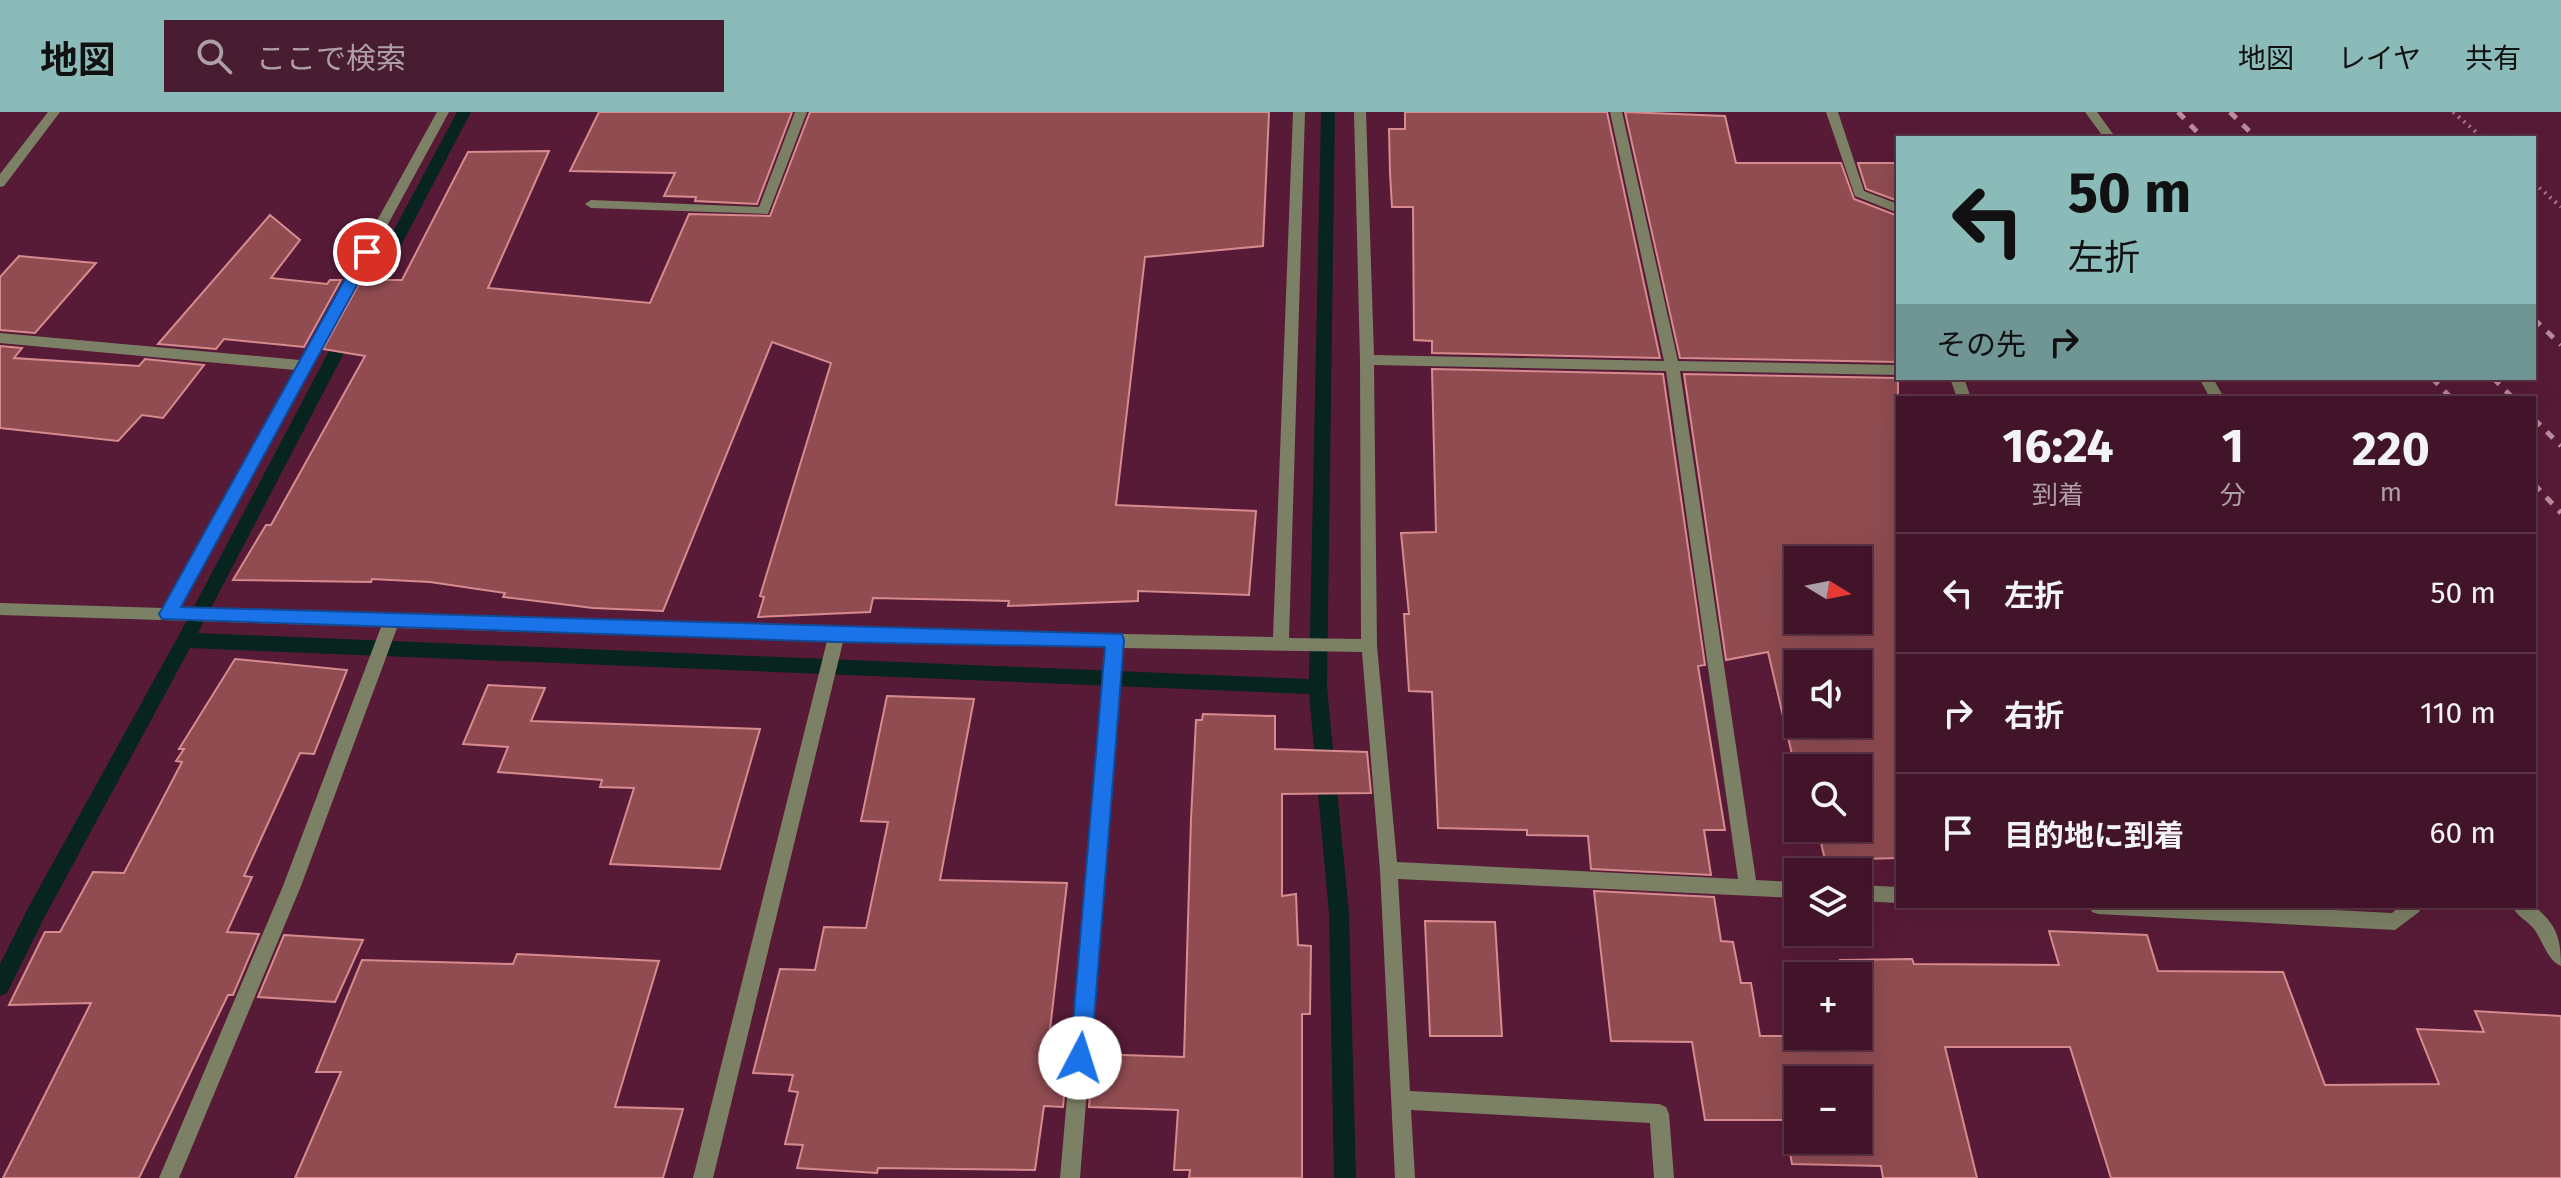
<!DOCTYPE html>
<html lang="ja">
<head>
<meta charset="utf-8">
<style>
  body { margin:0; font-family:"Fira Sans","Noto Sans JP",sans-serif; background:#491d31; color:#f1f3f6; height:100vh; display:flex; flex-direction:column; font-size:30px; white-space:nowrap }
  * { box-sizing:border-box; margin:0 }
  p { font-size:26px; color:#ae9ea8 }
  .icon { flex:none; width:44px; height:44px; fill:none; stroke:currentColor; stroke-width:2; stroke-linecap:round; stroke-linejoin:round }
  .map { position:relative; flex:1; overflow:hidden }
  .side { position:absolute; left:1896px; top:284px; width:640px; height:512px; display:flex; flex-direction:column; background:#421429; border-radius:0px; box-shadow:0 8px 32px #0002,0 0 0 2px #5a3346 }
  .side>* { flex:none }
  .top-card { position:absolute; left:1896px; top:24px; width:640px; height:244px; border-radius:0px; box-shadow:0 8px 32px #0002,0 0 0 2px #5a3346; background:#8bbbb9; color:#111; overflow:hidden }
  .needle { width:52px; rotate:100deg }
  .buttons { position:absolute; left:1784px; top:434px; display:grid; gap:16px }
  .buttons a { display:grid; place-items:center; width:88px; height:88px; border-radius:0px; background:#421429; box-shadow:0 8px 32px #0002,0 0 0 2px #5a3346; font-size:40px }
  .pin { position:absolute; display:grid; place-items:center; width:68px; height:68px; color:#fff; margin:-34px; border:4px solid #fff; border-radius:50%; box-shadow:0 2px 8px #0007 }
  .me { position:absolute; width:88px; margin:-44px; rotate:5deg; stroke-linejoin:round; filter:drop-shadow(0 0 6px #0008) }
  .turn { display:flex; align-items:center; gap:28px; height:168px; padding:0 40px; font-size:36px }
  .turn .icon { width:104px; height:104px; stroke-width:2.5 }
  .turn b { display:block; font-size:56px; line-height:68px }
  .then { display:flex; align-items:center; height:76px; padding:0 40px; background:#0003; gap:16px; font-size:30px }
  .eta { display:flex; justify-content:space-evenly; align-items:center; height:136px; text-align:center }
  .eta b { font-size:48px; font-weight:700; line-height:56px }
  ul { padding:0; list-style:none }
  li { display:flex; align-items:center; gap:24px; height:120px; padding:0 40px; border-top:2px solid #5a3346 }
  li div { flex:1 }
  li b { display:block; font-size:30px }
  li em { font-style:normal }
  header { display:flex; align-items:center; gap:48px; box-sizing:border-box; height:112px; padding:0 40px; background:#8bbbb9; color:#111 }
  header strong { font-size:38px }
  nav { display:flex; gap:44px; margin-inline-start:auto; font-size:28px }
  .search { width:560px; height:72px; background:#491d31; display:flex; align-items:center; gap:20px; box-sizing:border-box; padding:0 28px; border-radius:0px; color:#ae9ea8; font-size:30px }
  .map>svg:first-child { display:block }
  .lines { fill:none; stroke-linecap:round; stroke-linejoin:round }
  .stream { fill:#07241e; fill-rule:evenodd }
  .building { fill:#904c51; stroke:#d88b8f; stroke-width:2; fill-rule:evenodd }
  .path { stroke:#a9778b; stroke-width:4; stroke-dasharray:2 5; stroke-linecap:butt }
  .minor { fill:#7c8165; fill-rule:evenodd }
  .rail { stroke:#bc8d9f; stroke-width:5; stroke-dasharray:9 9; stroke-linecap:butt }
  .route { fill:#1a73e8; stroke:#114b97; stroke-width:2 }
</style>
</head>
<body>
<header>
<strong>地図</strong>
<div class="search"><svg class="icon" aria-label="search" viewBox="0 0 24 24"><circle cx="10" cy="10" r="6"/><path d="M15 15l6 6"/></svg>ここで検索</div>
<nav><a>地図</a><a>レイヤ</a><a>共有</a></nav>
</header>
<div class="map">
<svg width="2561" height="1066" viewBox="0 0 2561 1066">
  <rect width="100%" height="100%" fill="#581b37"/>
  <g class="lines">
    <path class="stream" d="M457 0H471L373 187 365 192 360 191 357 187Z
      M1321 0H1335L1327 575 1349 801 1356 1066H1334L1329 801 1309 582 190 536 42 810 7 881 0 884V852L28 796 179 523 339 220 347 215 355 220 198 521 1309 567Z"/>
  </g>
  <path class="building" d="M599 0H792L757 92 695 89 696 85 664 84 675 61 570 59Z
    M810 0H1269L1263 134 1145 145 1116 393 1256 399 1249 483 1138 479V489L1008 494 1009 489 873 486 870 500 758 505 764 485 760 484 831 251 772 230 663 499 593 496 503 485 505 481 430 470 372 467 371 470 233 468 266 413H271L365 244 323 237 361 168H402L468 40 549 39 488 176 650 191 689 102 770 104Z
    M1405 0H1607L1660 246 1432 241V229L1414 228 1413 95H1392L1390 61 1389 17H1405Z
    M1625 0 1725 4 1736 51H1841L1854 87 1898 104V250L1680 246Z
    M1858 51H1898V89L1866 77Z
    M270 103 300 128 271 166 327 172 330 168H341L304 235 224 227 216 237 158 232Z
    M19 144 96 151 35 221 0 218V165Z
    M0 234 22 236 14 246 139 254 145 247 204 253 163 306 142 303 118 329 0 316Z
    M1432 257 1663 262 1705 553 1698 554 1725 718H1704L1711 763 1591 757 1588 724 1527 723V718L1438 716 1432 580 1409 579 1404 502H1409L1401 421 1436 420Z
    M1684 262 1898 266V746L1825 748 1819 722H1811L1809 716H1858V656H1798V668L1768 540 1726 548ZM1798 448H1858V508H1798ZM1798 552H1858V612H1798Z
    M235 547 347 558 314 642 300 641 244 764 252 765 227 820 259 822 233 883H228L139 1066H3L91 891 9 893 45 820H60L93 760 124 761 182 650 176 649 184 637H179Z
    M488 573 545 576 531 609 760 617 720 757 610 752 634 676 600 675 602 668 498 660 508 635 463 632Z
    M887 584 974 587 940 768 1067 771 1049 926 1053 927 1051 940 1068 941 1063 995 1044 994 1035 1058 878 1056 877 1061 797 1056 803 1033 785 1032 798 980 789 979 793 963 753 961 780 857 815 858 824 815 866 816 888 710 861 709Z
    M1203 602 1275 604V637L1367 640 1371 681 1282 682V784L1296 782 1298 833 1311 834 1310 902H1302V1066H1189L1190 1058H1174L1178 998 1089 995 1093 942 1184 945 1191 707 1196 608H1202Z
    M1594 779 1714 785 1721 829 1733 830 1741 871H1751L1760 924H1858V864H1844L1840 848 1912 847 1914 852 2059 853 2049 819 2147 823 2158 859 2283 860 2325 973 2439 972 2417 917 2484 920 2475 899 2561 904V1066H2111L2070 935H1945L1977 1066H1883L1881 1054 1792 1052 1784 1008H1705L1692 930 1611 929ZM1798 968H1858V1028H1798Z
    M1425 809 1495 810 1502 924H1430Z
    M284 823 363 828 335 890 258 885Z
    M517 842 659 849 615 995 683 997 663 1066H295L341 960H316L362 848 513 852Z"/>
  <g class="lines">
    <path class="path" d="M2453 0 2483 26
      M2534 71 2561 95"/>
    <path class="minor" d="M48 0H60L4 74 0 75V62Z
      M437 0H449L179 496 386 503 392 501 398 503 837 516 1273 525 1293 0H1305L1289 526 1361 527 1360 248 1354 0H1366L1374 243 1664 249 1610 0H1622L1678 249 1898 253V263L1680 259 1756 768 1798 770V786L1398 767 1410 979 1659 992 1666 995 1669 1002 1674 1066H1654L1650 1011 1411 998 1415 1066H1395L1380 758 1362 540 1122 536 1080 1066H1060L1106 535 843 530 713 1066H693L827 529 397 516 301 774 179 1066H159L283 774 381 515 0 503V491L163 496 295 258 0 231V221L300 248ZM1374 253 1666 259 1738 767 1397 750 1377 534Z
      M795 0H807L768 102 591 96 585 92 591 88 759 95Z
      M1826 0H1838L1864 79 1898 92V101L1855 84Z
      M2085 0H2097L2116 26H2104Z
      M1950 266H1964L1971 286H1957Z
      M2199 266H2213L2224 286H2210Z
      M1858 773 1898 775V791L1858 789Z
      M2089 794H2255L2392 801 2400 794H2422L2419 800 2395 818 2098 802 2092 800Z
      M2512 794H2534C2556 812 2561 825 2561 854 2547 848 2543 829 2534 817 2528 809 2517 805 2512 794Z"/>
    <path class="rail" d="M2178 0 2203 26
      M2230 0 2256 26
      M2534 207 2561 233
      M2432 266 2451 286
      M2493 266 2513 286
      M2534 307 2561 334
      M2534 372 2561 401"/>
  </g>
  <path class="route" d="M367 135 375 140 181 495 1122 522 1124 528 1091 946 1088 953 1080 956 1073 953 1070 946 1105 535 837 530 162 507 159 502 162 497 360 140Z"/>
</svg>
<div class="buttons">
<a><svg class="needle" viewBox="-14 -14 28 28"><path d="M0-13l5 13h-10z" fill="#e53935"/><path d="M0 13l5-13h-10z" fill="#ae9ea8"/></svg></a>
<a><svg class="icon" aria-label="sound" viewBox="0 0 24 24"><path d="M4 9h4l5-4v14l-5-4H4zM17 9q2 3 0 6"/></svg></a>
<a><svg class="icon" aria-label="search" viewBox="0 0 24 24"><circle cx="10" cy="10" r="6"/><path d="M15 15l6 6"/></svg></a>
<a><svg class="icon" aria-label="layers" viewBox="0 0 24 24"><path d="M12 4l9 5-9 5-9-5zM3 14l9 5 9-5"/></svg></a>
<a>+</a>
<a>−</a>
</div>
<div class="pin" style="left:367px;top:140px;background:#d93025"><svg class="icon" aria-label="arrive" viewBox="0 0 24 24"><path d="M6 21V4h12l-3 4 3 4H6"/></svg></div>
<svg class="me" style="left:1080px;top:946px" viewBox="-20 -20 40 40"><circle r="19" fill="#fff"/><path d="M0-13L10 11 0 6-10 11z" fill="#1a73e8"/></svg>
<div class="top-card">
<div class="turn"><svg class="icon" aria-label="left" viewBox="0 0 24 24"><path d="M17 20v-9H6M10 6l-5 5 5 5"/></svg><div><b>50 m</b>左折</div></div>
<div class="then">その先<svg class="icon" aria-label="right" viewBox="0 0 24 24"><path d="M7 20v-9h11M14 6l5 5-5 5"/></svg></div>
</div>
<section class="side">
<div class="eta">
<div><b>16:24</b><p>到着</p></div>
<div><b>1</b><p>分</p></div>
<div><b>220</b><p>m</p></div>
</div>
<ul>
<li><svg class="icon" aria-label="left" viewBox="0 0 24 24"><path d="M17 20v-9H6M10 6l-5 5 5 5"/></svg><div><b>左折</b></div><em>50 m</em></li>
<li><svg class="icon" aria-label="right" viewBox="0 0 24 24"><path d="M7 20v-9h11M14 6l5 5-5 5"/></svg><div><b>右折</b></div><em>110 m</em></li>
<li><svg class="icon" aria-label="arrive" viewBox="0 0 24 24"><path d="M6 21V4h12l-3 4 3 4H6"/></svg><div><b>目的地に到着</b></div><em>60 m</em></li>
</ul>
</section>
</div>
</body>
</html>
